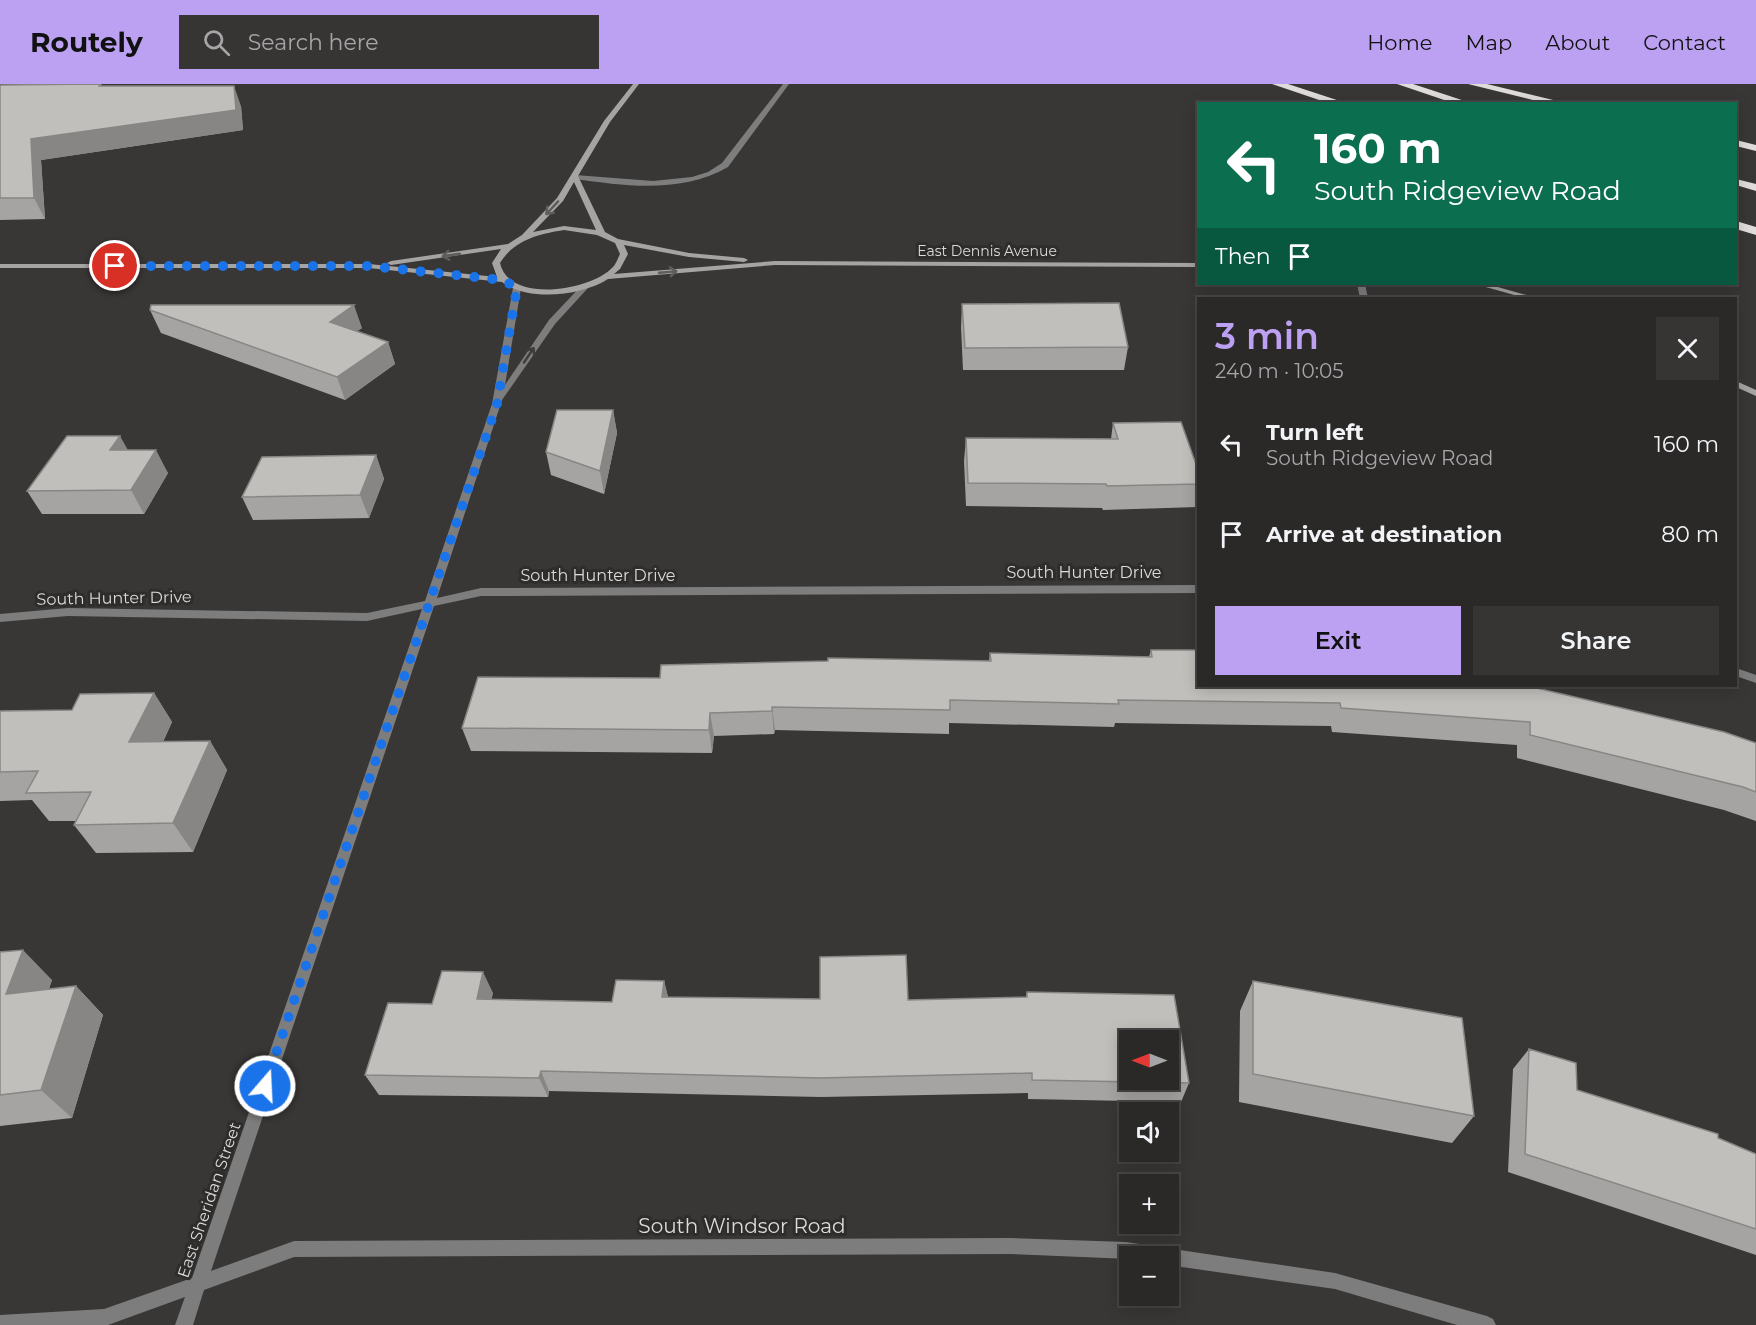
<!DOCTYPE html>
<html lang="en">
<head>
<meta charset="utf-8">
<style>
  body { margin:0; font-family:Montserrat,sans-serif; background:#373534; color:#f1f3f6; height:100vh; display:flex; flex-direction:column; font-size:22px; white-space:nowrap }
  * { box-sizing:border-box; margin:0 }
  p { font-size:20px; color:#a6a6a8 }
  .icon { flex:none; width:33px; height:33px; fill:none; stroke:currentColor; stroke-width:2; stroke-linecap:round; stroke-linejoin:round }
  .map { position:relative; flex:1; overflow:hidden }
  .sheet { position:absolute; left:1197px; top:213px; width:540px; height:390px; display:flex; flex-direction:column; background:#2b2928; border-radius:0px; box-shadow:0 3px 15px #0003,0 0 0 2px #474545 }
  .sheet>* { flex:none }
  .guide { position:absolute; left:1197px; top:18px; width:540px; height:183px; border-radius:0px; box-shadow:0 3px 15px #0003,0 0 0 2px #474545; background:#0b6e4f; color:#fff; overflow:hidden }
  .needle { width:39px; rotate:270deg }
  .tools { position:absolute; left:1119px; top:946px; display:grid; gap:12px }
  .tools a { display:grid; place-items:center; width:60px; height:60px; border-radius:0px; background:#2b2928; box-shadow:0 3px 15px #0003,0 0 0 2px #474545; font-size:30px }
  .pin { position:absolute; display:grid; place-items:center; width:51px; height:51px; color:#fff; margin:-26px; border:3px solid #fff; border-radius:50%; box-shadow:0 2px 6px #0007 }
  .me { position:absolute; width:66px; margin:-33px; rotate:19deg; stroke-linejoin:round; filter:drop-shadow(0 0 4px #0008) }
  .turn { display:flex; align-items:center; gap:21px; height:126px; padding:0 18px; font-size:27px }
  .turn .icon { width:78px; height:78px; stroke-width:2.5 }
  .turn b { display:block; font-size:42px; line-height:51px }
  .then { display:flex; align-items:center; height:57px; padding:0 18px; background:#0003; gap:12px; font-size:22px }
  .round { display:grid; place-items:center; flex:none; width:63px; height:63px; border-radius:0px; background:#373534 }
  .overview { display:flex; align-items:center; justify-content:space-between; height:102px; padding:0 18px }
  h1 { font-size:36px; font-weight:600; line-height:45px; color:#bca0f2 }
  .button { display:flex; gap:12px; margin-top:auto; padding:12px 18px }
  .button a { flex:1; height:69px; border-radius:0px; background:#bca0f2; color:#111; font-size:24px; font-weight:600; line-height:69px; text-align:center }
  .button a+a { background:#373534; color:#f1f3f6 }
  ul { padding:0; list-style:none }
  li { display:flex; align-items:center; gap:18px; height:90px; padding:0 18px }
  li div { flex:1 }
  li b { display:block; font-size:22px }
  li em { font-style:normal }
  header { display:flex; align-items:center; gap:36px; box-sizing:border-box; height:84px; padding:0 30px; background:#bca0f2; color:#111 }
  header strong { font-size:28px }
  nav { display:flex; gap:33px; margin-inline-start:auto; font-size:21px }
  .search { width:420px; height:54px; background:#373534; display:flex; align-items:center; gap:15px; box-sizing:border-box; padding:0 21px; border-radius:0px; color:#a6a6a8; font-size:22px }
  .map>svg:first-child { display:block }
  .lines { fill:none; stroke-linecap:round; stroke-linejoin:round }
  .street { fill:#7e7d7d; fill-rule:evenodd }
  .secondary { fill:#a6a3a3; fill-rule:evenodd }
  .highway { fill:#e0dcdc; fill-rule:evenodd }
  .wall { fill:#a6a4a2 }
  .shaded-wall { fill:#878684 }
  .building { fill:#c1bfbc; stroke:#878684; stroke-width:1.5; fill-rule:evenodd }
  .oneway { stroke:#5f5c5b }
  .oneway2 { stroke:#3f3d3b }
  .route { stroke:#1a73e8; stroke-width:10; stroke-dasharray:0 18 }
  .labels { text-anchor:middle; dominant-baseline:central; stroke-width:6; stroke-linejoin:round; paint-order:stroke }
  .far-street-label { font-size:14px; fill:#dddbda; stroke:#2f2d2b }
  .street-label { font-size:16px; fill:#dddbda; stroke:#2f2d2b }
  .near-street-label { font-size:20px; fill:#dddbda; stroke:#2f2d2b }
</style>
</head>
<body>
<header>
<strong>Routely</strong>
<div class="search"><svg class="icon" aria-label="search" viewBox="0 0 24 24"><circle cx="10" cy="10" r="6"/><path d="M15 15l6 6"/></svg>Search here</div>
<nav><a>Home</a><a>Map</a><a>About</a><a>Contact</a></nav>
</header>
<div class="map">
<svg width="1756" height="1241" viewBox="0 0 1756 1241">
  <rect width="100%" height="100%" fill="#393735"/>
  <g class="lines">
    <path class="street" d="M783 0H789L728 83C681 110 626 102 575 95L571 93 575 91 653 97 692 93 708 88 722 79Z
      M1357 200H1365L1368 214H1360Z
      M517 201 521 204 505 301 549 236 581 202 588 204 555 240 502 316 437 514 481 504 1198 501V509L481 512 434 522 211 1187 294 1157 1009 1154 1126 1158 1335 1189 1487 1232 1493 1235 1496 1241H1457L1335 1205 1168 1181V1173H1130V1175L1009 1170 294 1173 204 1206 193 1241H175L185 1213 108 1241H0V1231L104 1225 192 1194 422 525 367 537 68 532 0 538V530L68 524 367 529 425 517 492 320 513 204Z
      M1736 584 1756 591V599L1736 592Z"/>
    <path class="secondary" d="M633 0H639L610 38 578 92 605 148 618 155 689 169 744 174 748 176 744 178 689 173 624 161 628 170 620 185 614 190 775 177 1198 179V183L775 181 608 195C582 212 527 218 502 198L369 184H0V180H369L497 193 492 179 501 165 391 181 387 179 391 177 508 160 522 151 557 114 604 37ZM574 98 596 146 564 142 533 148 563 117ZM564 146 597 151 615 159 620 170C618 174 616 180 613 183 591 207 509 220 500 179 514 156 539 150 564 146Z
      M1475 200H1487L1537 214H1525Z
      M1736 297 1756 306V312L1736 303Z"/>
    <path class="highway" d="M1272 0H1288L1349 20H1331Z
      M1397 0H1413L1474 20H1456Z
      M1468 0H1487L1570 20H1549Z
      M1736 56 1756 61V67L1736 62Z
      M1736 95 1756 100V107L1736 101Z
      M1736 137 1756 143V151L1736 145Z"/>
  </g>
  <path class="wall" d="M101 0 102 2 241 22 243 46 41 76 45 135 0 136V1Z
    M962 220 1128 263 1124 286H963L961 243Z
    M150 226 362 244 357 247 388 258 395 280 345 316 161 249Z
    M613 326 617 349 604 410 551 391 546 368Z
    M1113 339 1198 386V423L1103 426 1102 424 966 422 964 377 966 354 1111 355Z
    M128 366 168 389 144 430H42L27 407Z
    M376 371 384 395 369 434 253 436 242 413Z
    M1151 566 1756 659V737L1724 726 1517 674V661L1332 648 1331 642 1115 639 1114 643 949 639V650L775 646 774 650 714 652 712 669 471 667 462 644 660 594 989 577 990 569 1149 573Z
    M154 609 172 638 163 658 210 657 227 686 193 768 96 769 74 741 76 737H49L32 716 0 717V627L72 626Z
    M0 868 52 896 49 905 76 902 103 931 72 1034 0 1042Z
    M664 897 668 913 908 916 1026 913 1027 908 1189 999 1181 1018 1028 1015V1009L821 1013 549 1007 548 1013 379 1011 365 991 432 920 493 909 491 915 612 918Z
    M1253 897 1474 1032 1452 1059 1239 1018 1240 927Z
    M1529 965 1577 1006 1718 1054 1756 1070V1171L1508 1088 1513 985Z"/>
  <path class="shaded-wall" d="M234 2 241 22 243 46 41 76 45 135 34 114 31 55Z
    M354 221 362 244 338 260 330 238Z
    M388 258 395 280 345 316 337 293Z
    M613 326 617 349 604 410 600 387Z
    M120 352 133 375 110 366Z
    M156 366 168 389 144 430 131 406Z
    M376 371 384 395 369 434 360 411Z
    M154 609 172 638 149 687 129 658Z
    M772 623 775 646 774 650 772 627Z
    M710 629 714 652 712 669 709 646Z
    M210 657 227 686 193 768 173 739Z
    M23 866 52 896 36 939 6 910Z
    M483 888 493 909 487 936 477 915Z
    M664 897 669 917 662 913Z
    M76 902 103 931 72 1034 41 1006Z
    M541 987 549 1007 548 1013 539 994Z"/>
  <path class="building" d="M100 0 99 2H234L236 26 31 55 34 114H0V1Z
    M1119 219 1128 263 965 264 962 220Z
    M151 221H354L330 238 388 258 337 293 150 226Z
    M557 326H613L600 387 546 368Z
    M1181 338 1198 386V400L1107 402 1106 400 968 399 966 354 1118 355 1113 339Z
    M67 352H120L110 366H156L131 406 27 407Z
    M376 371 360 411 242 413 262 373Z
    M1151 566H1198V602H1528L1724 648 1756 659V708L1743 703 1530 651V638L1341 624 1340 619 1118 616 1119 620 950 616V626L772 623V627L710 629 709 646 462 644 478 593 660 594 661 581 828 577V574L991 577 990 569 1152 573Z
    M154 609 129 658 210 657 173 739 74 741 91 708 26 709 38 687 0 688V627L72 626 80 610Z
    M23 866 6 910 76 902 41 1006 0 1011V868Z
    M906 871 908 916 1027 913V908L1174 911 1189 999 1032 996V989L819 994 541 987 539 994 365 991 388 919 432 920 442 887 483 888 477 915 612 918 616 896 664 897 662 913 820 915V873ZM1130 957H1168V996H1130Z
    M1253 897 1462 934 1474 1032 1253 990Z
    M1529 965 1576 979 1577 1006 1718 1050V1054L1756 1070V1145L1525 1070Z"/>
  <defs><path id="oneway-shaft" d="M-6 0H5M1.5-3L5.5 0L1.5 3" fill="none" stroke-width="1.6" stroke-linecap="round" stroke-linejoin="round" transform="scale(1.5)"/></defs>
  <g class="oneway">
    <use href="#oneway-shaft" transform="translate(552 124) rotate(133)"/>
    <use href="#oneway-shaft" transform="translate(451 171) rotate(172)"/>
    <use href="#oneway-shaft" transform="translate(668 188) rotate(-5)"/>
  </g>
  <use class="oneway2" href="#oneway-shaft" transform="translate(529 271) rotate(-56)"/>
  <g class="lines">
    <path class="route" d="M115 182H369L503 196 517 204 497 320 265 1002"/>
  </g>
  <g class="labels">
    <g class="far-street-label">
      <text x="987" y="167">East Dennis Avenue</text>
    </g>
    <g class="street-label">
      <text x="1084" y="488">South Hunter Drive</text>
      <text x="598" y="491">South Hunter Drive</text>
      <text transform="translate(114 514) rotate(-1)">South Hunter Drive</text>
      <text transform="translate(209 1116) rotate(-71)">East Sheridan Street</text>
    </g>
    <g class="near-street-label">
      <text x="742" y="1142">South Windsor Road</text>
    </g>
  </g>
</svg>
<div class="tools">
<a><svg class="needle" viewBox="-14 -14 28 28"><path d="M0-13l5 13h-10z" fill="#e53935"/><path d="M0 13l5-13h-10z" fill="#a6a6a8"/></svg></a>
<a><svg class="icon" aria-label="sound" viewBox="0 0 24 24"><path d="M4 9h4l5-4v14l-5-4H4zM17 9q2 3 0 6"/></svg></a>
<a>+</a>
<a>−</a>
</div>
<div class="pin" style="left:115px;top:182px;background:#d93025"><svg class="icon" aria-label="arrive" viewBox="0 0 24 24"><path d="M6 21V4h12l-3 4 3 4H6"/></svg></div>
<svg class="me" style="left:265px;top:1002px" viewBox="-20 -20 40 40"><circle r="17" fill="#1a73e8" stroke="#fff" stroke-width="3"/><path d="M0-11L8 9 0 5-8 9z" fill="#fff"/></svg>
<div class="guide">
<div class="turn"><svg class="icon" aria-label="left" viewBox="0 0 24 24"><path d="M17 20v-9H6M10 6l-5 5 5 5"/></svg><div><b>160 m</b>South Ridgeview Road</div></div>
<div class="then">Then<svg class="icon" aria-label="arrive" viewBox="0 0 24 24"><path d="M6 21V4h12l-3 4 3 4H6"/></svg></div>
</div>
<section class="sheet">
<div class="overview"><div><h1>3 min</h1><p>240 m · 10:05</p></div><a class="round"><svg class="icon" aria-label="close" viewBox="0 0 24 24"><path d="M6 6l12 12M18 6L6 18"/></svg></a></div>
<ul>
<li><svg class="icon" aria-label="left" viewBox="0 0 24 24"><path d="M17 20v-9H6M10 6l-5 5 5 5"/></svg><div><b>Turn left</b><p>South Ridgeview Road</p></div><em>160 m</em></li>
<li><svg class="icon" aria-label="arrive" viewBox="0 0 24 24"><path d="M6 21V4h12l-3 4 3 4H6"/></svg><div><b>Arrive at destination</b></div><em>80 m</em></li>
</ul>
<div class="button"><a>Exit</a><a>Share</a></div>
</section>
</div>
</body>
</html>
